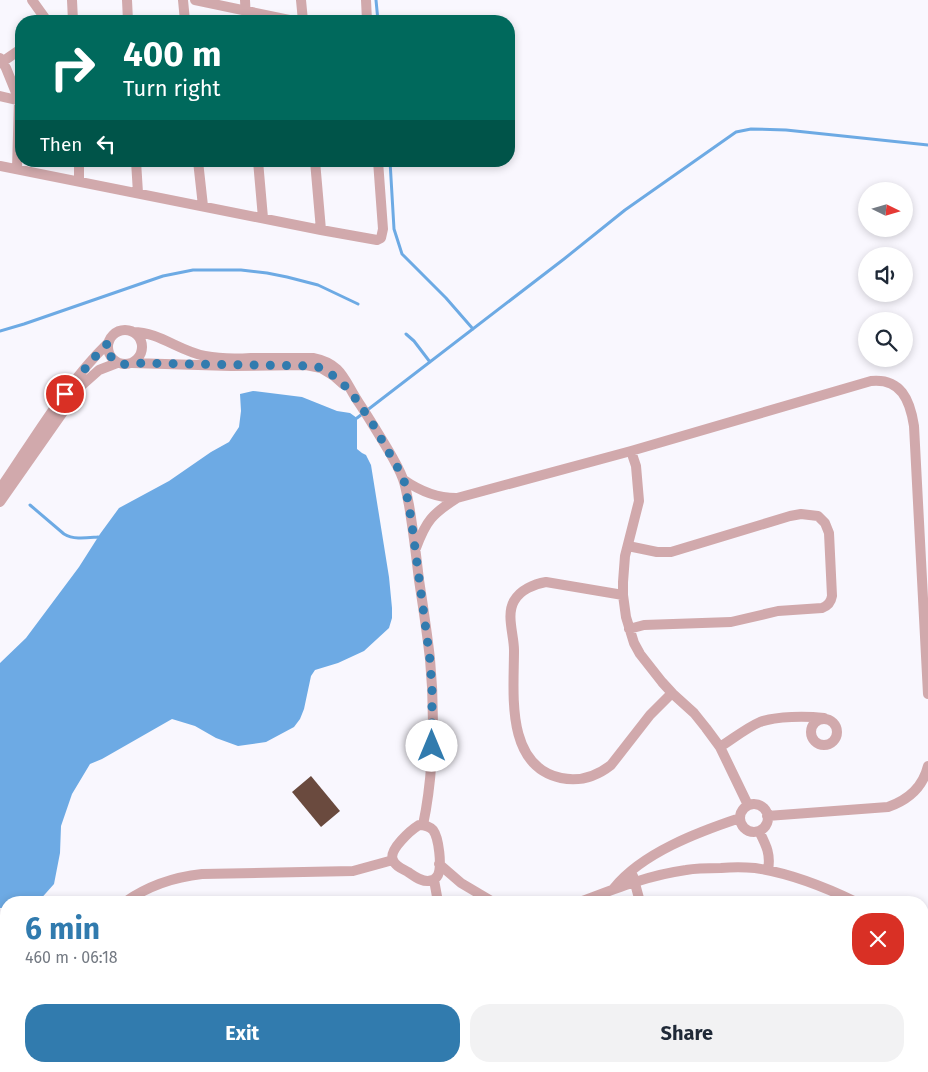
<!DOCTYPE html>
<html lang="en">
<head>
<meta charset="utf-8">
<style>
  body { margin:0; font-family:"Fira Sans",sans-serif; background:#f2f2f3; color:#1f2937; height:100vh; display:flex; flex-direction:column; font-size:19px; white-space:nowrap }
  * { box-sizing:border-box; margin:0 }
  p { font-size:16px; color:#747a83 }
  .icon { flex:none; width:28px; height:28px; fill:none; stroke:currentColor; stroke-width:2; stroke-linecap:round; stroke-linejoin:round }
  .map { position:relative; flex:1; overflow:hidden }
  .details { position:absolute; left:0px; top:896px; width:929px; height:176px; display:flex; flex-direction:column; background:#fff; border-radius:20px 20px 0 0; box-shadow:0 2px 8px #0003 }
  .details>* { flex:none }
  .banner { position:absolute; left:15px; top:15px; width:500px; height:152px; border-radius:20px; box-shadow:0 2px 8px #0003; background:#00695c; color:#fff; overflow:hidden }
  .needle { width:32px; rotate:95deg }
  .controls { position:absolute; left:858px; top:182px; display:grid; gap:10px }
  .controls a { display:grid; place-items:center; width:55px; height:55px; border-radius:50%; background:#fff; box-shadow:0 2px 8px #0003; font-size:25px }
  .pin { position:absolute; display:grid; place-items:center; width:42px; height:42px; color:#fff; margin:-21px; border:2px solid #fff; border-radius:50%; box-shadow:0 1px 5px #0007 }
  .me { position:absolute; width:55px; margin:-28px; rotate:0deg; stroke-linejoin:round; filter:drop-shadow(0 0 4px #0008) }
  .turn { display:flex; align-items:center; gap:18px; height:105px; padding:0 25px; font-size:22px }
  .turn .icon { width:65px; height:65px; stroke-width:2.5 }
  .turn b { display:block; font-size:35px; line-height:42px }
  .then { display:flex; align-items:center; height:48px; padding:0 25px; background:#0003; gap:10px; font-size:19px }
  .round { display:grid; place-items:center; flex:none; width:52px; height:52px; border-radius:20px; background:#f2f2f3 }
  .summary { display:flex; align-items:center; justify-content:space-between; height:85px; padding:0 25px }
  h1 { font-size:30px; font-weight:700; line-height:38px; color:#317bae }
  .action { display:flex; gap:10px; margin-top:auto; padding:10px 25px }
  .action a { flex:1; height:58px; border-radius:20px; background:#317bae; color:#fff; font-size:20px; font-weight:700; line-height:58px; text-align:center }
  .action a+a { background:#f2f2f3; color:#1f2937 }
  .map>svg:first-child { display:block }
  .water { fill:#6daae4 }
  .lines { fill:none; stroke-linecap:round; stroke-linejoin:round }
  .stream { stroke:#6daae4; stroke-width:3 }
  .building { fill:#6a4a3e }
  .minor { stroke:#d1a9ac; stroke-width:10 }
  .route { stroke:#317bae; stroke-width:9; stroke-dasharray:0 16.2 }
</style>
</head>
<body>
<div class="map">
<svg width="928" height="1072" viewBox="0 0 928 1072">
  <rect width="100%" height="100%" fill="#f9f7fe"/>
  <path class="water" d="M253 391 302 397 337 411 350 413 357 418V449L362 453 366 455 371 465 389 577 392 608V618L389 628 364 651 338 663 315 670 311 676 304 709 300 719 294 727 266 742 238 746 216 738 195 726 172 719 102 759 90 764 72 794 61 826 60 853 54 884 38 902H6V908H0V663L26 638 79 567 100 534 119 508 169 481 211 452 229 442 239 427 241 411 240 394Z"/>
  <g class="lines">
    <path class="stream" d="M376 0 378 21
      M390 161 394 229 402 254 446 298 473 329
      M0 331 24 324 163 276 193 270H241L267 273 287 277 318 285 358 304
      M406 334 414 341 430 362
      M357 418 564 259 625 210 736 132 751 129 786 130 928 145
      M30 505 64 534C74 540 86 538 98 537"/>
  </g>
  <path class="building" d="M311 776 340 811 321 827 292 792Z"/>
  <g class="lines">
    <path class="minor" d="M32 0 47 21
      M72 0 73 21
      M127 0 128 21
      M183 0 185 21
      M195 0 294 21
      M245 0 246 21
      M301 0 303 21
      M366 0 367 21
      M0 58 6 68 19 100 17 169
      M2 62 21 49
      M0 96 21 101
      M79 161V181
      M136 161 138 193
      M198 161 203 206
      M258 161 263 218
      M315 161 321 230
      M0 166 321 230 377 240 381 238 383 229 378 161
      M108 347a17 17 0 1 1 34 0a17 17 0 1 1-34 0Z
      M133 332C159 332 179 351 205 356 220 359 236 359 251 358 272 358 292 358 313 358 343 364 344 381 359 403 369 418 378 433 387 448 393 458 399 468 403 479 406 487 407 496 409 505 413 529 416 554 419 580 423 606 427 632 430 659 435 711 434 773 423 825
      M132 363 231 366 306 365 321 368 334 376 343 384
      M631 451 636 466 639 501 625 556 623 582V595L626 617 634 643 640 654 662 682 673 694 694 713 706 728 720 747 748 805
      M404 480C420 491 436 498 456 498
      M0 489C33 441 66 384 108 343
      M0 502 82 385 99 370 117 363
      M628 546 657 552H671L790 516 801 514 818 516 825 523 829 533 832 596C831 602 828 606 822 608L778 611 731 622 644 625 629 629
      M416 548C426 521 432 514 457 498L631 451 871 381C901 378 910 400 914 426L928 694
      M623 595 546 582C534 584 520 590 514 601 506 615 514 635 514 650 514 693 505 766 561 778 580 782 597 776 611 765L650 715 672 693
      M811 732a13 13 0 1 1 26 0a13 13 0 1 1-26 0Z
      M720 747C733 739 746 728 760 722 777 716 806 716 824 718
      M740 818a14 14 0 1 1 28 0a14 14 0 1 1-28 0Z
      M767 816 888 807C908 800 923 787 928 766
      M419 825C424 825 429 826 433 830 439 838 442 866 438 875 437 877 434 880 432 880 424 884 414 876 408 872 403 869 395 866 393 860 388 850 411 830 419 825Z
      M759 831C766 845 771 854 768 870
      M439 864 461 883 493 902
      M633 876 640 902
      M434 880 438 902
      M614 888C642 853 698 832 740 818
      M125 902C148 886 174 877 202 874L353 871 393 860
      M580 902C614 889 649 875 686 870 697 868 709 868 721 868 732 867 744 867 755 868 790 873 825 887 856 902
      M922 958 928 965
      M64 1066 65 1072
      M424 1066V1072
      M714 1066 716 1072
      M864 1066V1072
      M521 1072 524 1066"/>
  </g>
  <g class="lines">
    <path class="route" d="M65 394 92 360 108 343C107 358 118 368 132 363L314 366 321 368 327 371 340 381 351 392 371 421 399 470 404 480 411 518 430 660 432 688V746"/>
  </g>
</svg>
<div class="controls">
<a><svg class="needle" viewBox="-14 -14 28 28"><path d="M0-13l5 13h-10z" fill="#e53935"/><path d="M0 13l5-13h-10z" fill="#747a83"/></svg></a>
<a><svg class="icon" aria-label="sound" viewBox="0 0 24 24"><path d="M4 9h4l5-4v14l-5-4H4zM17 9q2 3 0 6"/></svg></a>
<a><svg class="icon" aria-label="search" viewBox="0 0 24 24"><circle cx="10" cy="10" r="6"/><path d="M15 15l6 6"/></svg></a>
</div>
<div class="pin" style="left:65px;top:394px;background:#d93025"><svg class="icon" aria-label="arrive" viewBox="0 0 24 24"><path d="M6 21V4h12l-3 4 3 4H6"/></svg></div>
<svg class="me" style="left:432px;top:746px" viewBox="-20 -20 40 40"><circle r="19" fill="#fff"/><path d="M0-13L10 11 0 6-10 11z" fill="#317bae"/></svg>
<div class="banner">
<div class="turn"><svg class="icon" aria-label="right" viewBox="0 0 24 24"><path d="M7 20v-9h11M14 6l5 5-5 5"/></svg><div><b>400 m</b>Turn right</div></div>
<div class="then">Then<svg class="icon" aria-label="left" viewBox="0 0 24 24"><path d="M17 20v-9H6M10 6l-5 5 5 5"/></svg></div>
</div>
<section class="details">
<div class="summary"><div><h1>6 min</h1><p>460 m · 06:18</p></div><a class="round" style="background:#d93025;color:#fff"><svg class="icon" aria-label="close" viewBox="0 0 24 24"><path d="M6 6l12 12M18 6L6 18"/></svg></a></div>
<div class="action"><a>Exit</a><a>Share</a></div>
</section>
</div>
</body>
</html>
